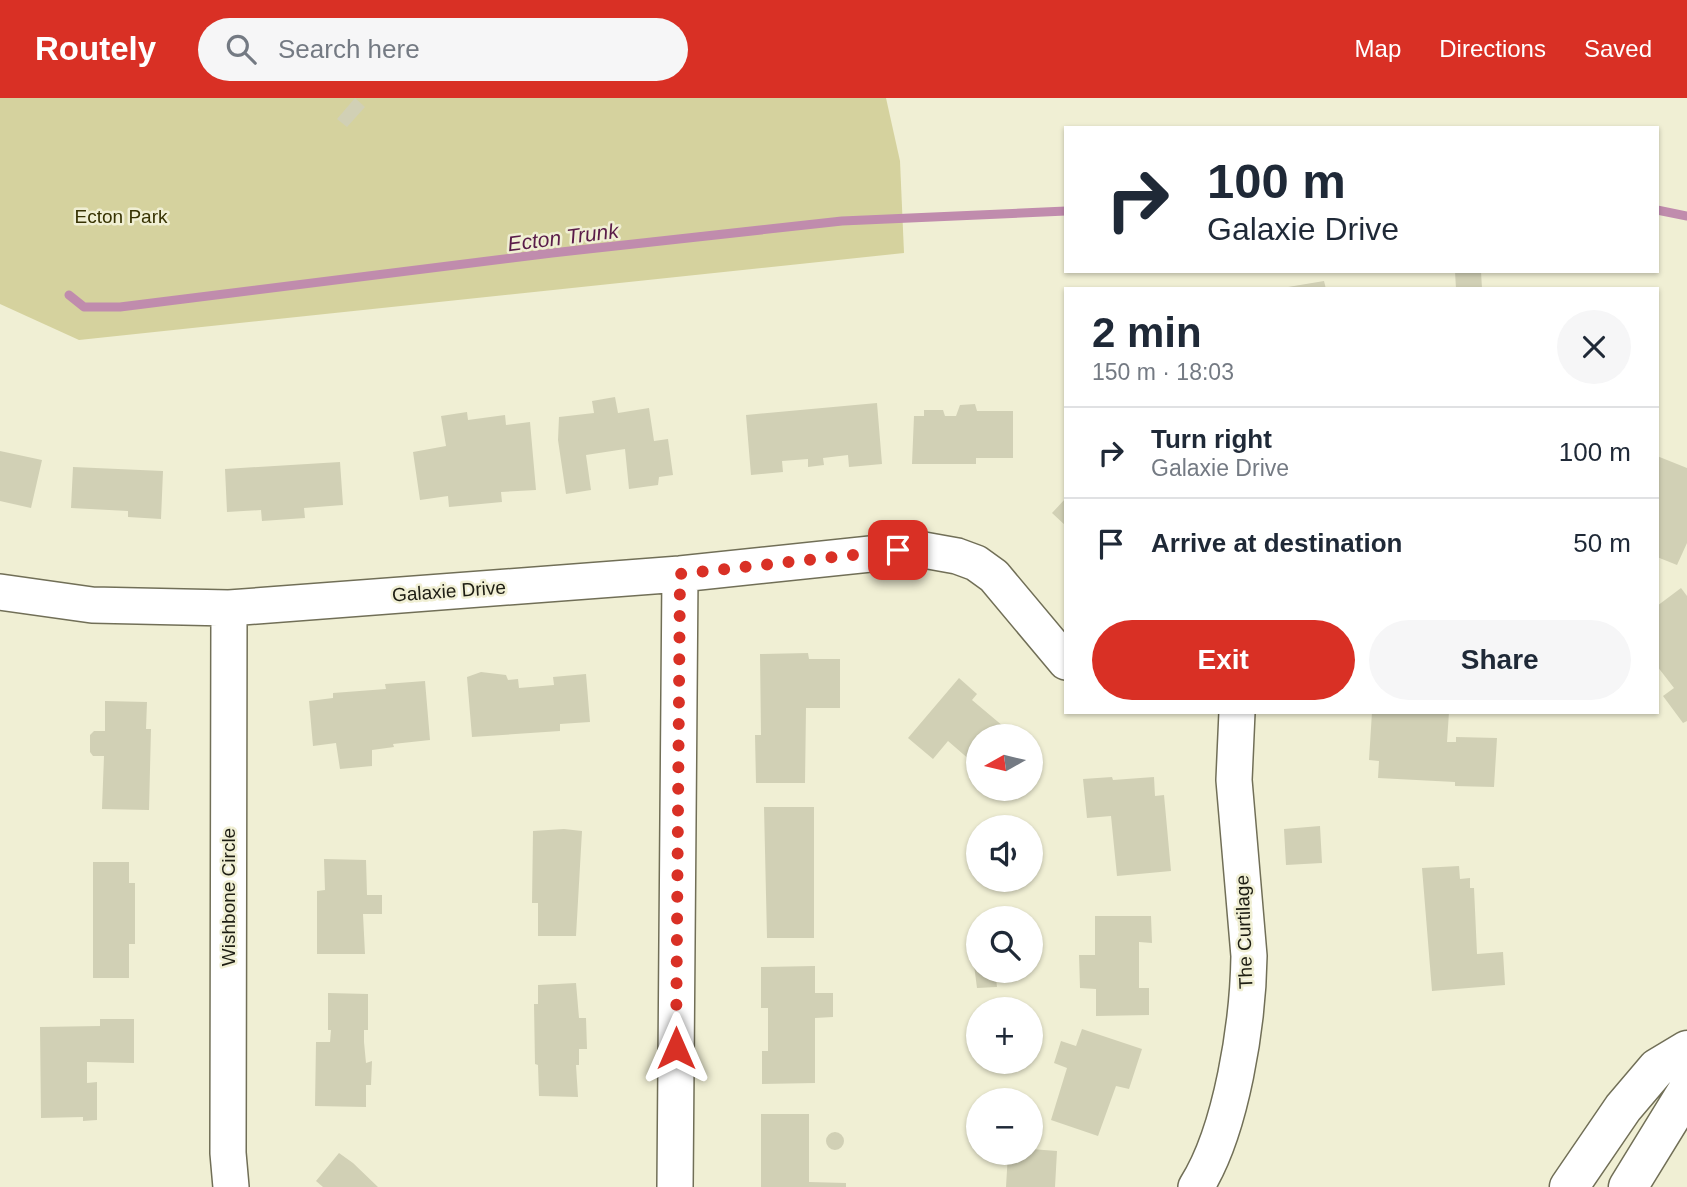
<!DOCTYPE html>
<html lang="en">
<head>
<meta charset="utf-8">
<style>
  body { margin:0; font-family:Helvetica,sans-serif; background:#f6f6f7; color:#1f2937; height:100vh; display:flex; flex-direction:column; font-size:26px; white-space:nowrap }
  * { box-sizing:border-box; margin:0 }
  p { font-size:23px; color:#747a83 }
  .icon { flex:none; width:38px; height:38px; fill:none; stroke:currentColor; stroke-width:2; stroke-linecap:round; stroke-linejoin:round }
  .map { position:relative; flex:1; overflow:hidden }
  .sheet { position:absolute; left:1064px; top:189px; width:595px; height:427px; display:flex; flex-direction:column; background:#fff; border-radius:0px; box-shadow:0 2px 5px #0004 }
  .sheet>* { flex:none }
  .hud { position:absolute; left:1064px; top:28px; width:595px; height:147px; border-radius:0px; box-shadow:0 2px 5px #0004; background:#fff; color:#1f2937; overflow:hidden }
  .needle { width:46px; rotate:262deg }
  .fabs { position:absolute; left:966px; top:626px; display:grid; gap:14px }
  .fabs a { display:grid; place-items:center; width:77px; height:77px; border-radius:50%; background:#fff; box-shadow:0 2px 5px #0004; font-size:35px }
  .pin { position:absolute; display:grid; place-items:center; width:60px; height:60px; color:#fff; margin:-30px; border-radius:14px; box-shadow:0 4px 10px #0006 }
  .me { position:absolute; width:77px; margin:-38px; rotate:0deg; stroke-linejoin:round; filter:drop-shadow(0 0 5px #0008) }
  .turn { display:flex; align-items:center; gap:24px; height:147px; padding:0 28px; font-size:32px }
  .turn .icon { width:91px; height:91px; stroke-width:2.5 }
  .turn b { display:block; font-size:49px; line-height:60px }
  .round { display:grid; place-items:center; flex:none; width:74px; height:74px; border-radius:37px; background:#f6f6f7 }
  .overview { display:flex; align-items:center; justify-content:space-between; height:119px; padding:0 28px }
  h1 { font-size:42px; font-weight:600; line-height:52px }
  .primary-button { display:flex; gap:14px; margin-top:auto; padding:14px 28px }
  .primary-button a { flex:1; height:80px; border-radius:42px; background:#d93025; color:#fff; font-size:28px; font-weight:600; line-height:80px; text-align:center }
  .primary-button a+a { background:#f6f6f7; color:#1f2937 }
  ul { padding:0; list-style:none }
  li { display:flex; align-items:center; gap:21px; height:91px; padding:0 28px; border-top:2px solid #e0e1e3 }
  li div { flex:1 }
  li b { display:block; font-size:26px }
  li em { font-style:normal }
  header { display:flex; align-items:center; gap:42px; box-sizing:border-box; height:98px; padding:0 35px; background:#d93025; color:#fff }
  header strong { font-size:33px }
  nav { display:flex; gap:38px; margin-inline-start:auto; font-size:24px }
  .search { width:490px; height:63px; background:#f6f6f7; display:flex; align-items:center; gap:18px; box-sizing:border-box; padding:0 24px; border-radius:38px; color:#747a83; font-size:26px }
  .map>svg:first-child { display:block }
  .green { fill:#d5d29e }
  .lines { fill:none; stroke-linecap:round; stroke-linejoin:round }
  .stream { stroke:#c08cad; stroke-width:9 }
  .building { fill:#d1d0b5 }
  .minor-casing { stroke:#716f57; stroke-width:38 }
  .secondary-casing { stroke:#716f57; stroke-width:41 }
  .minor { stroke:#fff; stroke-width:35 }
  .secondary { stroke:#fff; stroke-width:38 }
  .route { stroke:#d93025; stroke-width:12; stroke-dasharray:0 21.6 }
  .labels { text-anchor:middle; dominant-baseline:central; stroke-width:5; stroke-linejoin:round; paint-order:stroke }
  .park-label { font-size:19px; fill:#373303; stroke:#f0efd4 }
  .street-label { font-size:19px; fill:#1d1d13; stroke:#f0efd4 }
  .water-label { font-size:21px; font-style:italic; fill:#591b48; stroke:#f0efd4 }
</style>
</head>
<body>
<header>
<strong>Routely</strong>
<div class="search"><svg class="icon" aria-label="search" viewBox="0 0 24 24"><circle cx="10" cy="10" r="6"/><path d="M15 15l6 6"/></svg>Search here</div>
<nav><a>Map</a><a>Directions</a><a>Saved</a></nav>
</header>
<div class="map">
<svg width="1687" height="1089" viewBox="0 0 1687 1089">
  <rect width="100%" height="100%" fill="#f0efd4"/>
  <path class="green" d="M0 0H886L900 63 904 155 79 242 0 206Z"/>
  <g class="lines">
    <path class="stream" d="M1657 112 1687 118
      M69 197 84 209H120L552 155 842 123 1066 113"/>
  </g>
  <path class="building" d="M355 0 365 9 347 29 337 21Z
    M1455 173H1481L1482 191H1456Z
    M1324 183 1326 191H1288V189Z
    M615 299 618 315 649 310 654 343 668 341 673 377 659 379 658 387 629 391 625 351 586 357 591 392 566 396 558 342 559 319 594 315 592 303Z
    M877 305 882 366 849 369 848 357 823 360 824 367 808 369V361L782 363 783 374 751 377 746 317Z
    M975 306 977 313H1013V360H976V366H912L914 318H924V312H943L945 318H956L960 307Z
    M467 314 468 322 505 317 506 327 530 324 536 392 501 394 502 404 449 409 448 398 420 402 413 354 446 348 441 318Z
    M0 353 42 362 31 410 0 403Z
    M1657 358 1687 370V445L1677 467 1657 459Z
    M340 364 343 407 304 410 305 420 262 423 261 412 227 414 225 371Z
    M73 369 163 373 161 421 128 419V413L71 410Z
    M1066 400V428L1052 415Z
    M1681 490 1687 498V623L1683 625 1663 598 1674 590 1657 568V508Z
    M808 555 809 561H840V610H806L805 685H756L755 637H761L760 556Z
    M481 574 506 577 508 582 518 581 519 590 554 587 553 579 586 576 590 624 560 626V633L472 639 467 579Z
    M959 580 977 596 972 602 1016 639H978V669L948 643 933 661 908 640Z
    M425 583 430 642 393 646 394 649 372 652V668L340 671 336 645 313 648 309 603 333 600V595L386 591 385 586Z
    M105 603 147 604 146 631H151L149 712 102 711 104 658H93L90 654V637L94 633H105Z
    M1372 614H1449L1447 644H1456V639L1497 640 1494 689 1455 688V684L1378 680 1379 663 1369 662Z
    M1112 679 1113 682 1154 679 1155 698 1164 697 1171 773 1117 778 1111 718 1087 720 1083 681Z
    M764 709H814V840H767Z
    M1320 728 1322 765 1286 767 1284 731Z
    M564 731 582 733 576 838H538V805H532L533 733Z
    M324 761 366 762 367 797H382V816H363L365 856H317V793L325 792Z
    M93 764H129V785H135V846H129V880H93Z
    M1459 768 1460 781 1470 780V790H1474L1477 856 1503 854 1505 887 1432 893 1422 770Z
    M1095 818H1151L1152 845 1139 844V890H1149V917L1096 918V891L1080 890 1079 857H1095Z
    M974 867H978V873H995L997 889 977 890Z
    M815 868V895H833V919L815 920V985L762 986V953H768V910H761V869Z
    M576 885 579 920H586L587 951H579V967H576L578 999 539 998 538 967 535 966 534 906H538V887Z
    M328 895 368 896V932H364V944L366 965 372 963 371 987H366V1009L315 1008 316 944H330L331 932H328Z
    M100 921H134V965L87 964V985L97 984V1022L83 1023V1019L41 1020 40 929 100 928Z
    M1082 931 1142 951 1129 991 1116 988 1098 1038 1051 1022 1067 970 1054 965 1061 943 1076 948Z
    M761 1016H809V1084L846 1085V1089H761Z
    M826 1043a9 9 0 1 1 18 0a9 9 0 1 1-18 0Z
    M1031 1051 1057 1053 1055 1089H1006L1008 1055H1031Z
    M339 1055 353 1065 378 1089H323L316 1083Z"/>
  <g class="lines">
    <defs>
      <path id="minor" d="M0 494 92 507 229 510 680 476 918 451 957 458 976 465 994 478 1066 564
        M229 510 228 1055 231 1089
        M675 1089 680 476
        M1196 1089C1232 1032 1248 925 1249 858L1234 682 1237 614"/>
      <path id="secondary" d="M1569 1089 1623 1010 1657 970 1687 952
        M1628 1089 1687 993"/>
    </defs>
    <use href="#minor" class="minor-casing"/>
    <use href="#secondary" class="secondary-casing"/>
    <use href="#minor" class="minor"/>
    <use href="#secondary" class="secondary"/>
  </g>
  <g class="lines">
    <path class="route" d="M676 950 680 476 898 452"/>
  </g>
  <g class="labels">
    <g class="park-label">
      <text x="121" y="118">Ecton Park</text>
    </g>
    <g class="street-label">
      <text transform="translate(449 493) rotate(-4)">Galaxie Drive</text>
      <text transform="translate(228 799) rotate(-90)">Wishbone Circle</text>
      <text transform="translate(1244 834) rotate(-92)">The Curtilage</text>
    </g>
    <g class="water-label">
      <text transform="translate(563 139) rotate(-7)">Ecton Trunk</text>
    </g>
  </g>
</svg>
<div class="fabs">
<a><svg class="needle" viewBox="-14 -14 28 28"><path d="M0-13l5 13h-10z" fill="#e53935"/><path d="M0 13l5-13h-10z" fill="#747a83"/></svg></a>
<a><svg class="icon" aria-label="sound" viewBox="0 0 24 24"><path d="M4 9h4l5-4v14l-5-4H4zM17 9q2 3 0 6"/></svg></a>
<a><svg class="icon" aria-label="search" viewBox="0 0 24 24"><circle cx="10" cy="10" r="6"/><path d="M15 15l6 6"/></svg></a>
<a>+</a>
<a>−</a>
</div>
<div class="pin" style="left:898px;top:452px;background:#d93025"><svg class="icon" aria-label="arrive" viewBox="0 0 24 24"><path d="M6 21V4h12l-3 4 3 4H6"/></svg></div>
<svg class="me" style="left:676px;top:950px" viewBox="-20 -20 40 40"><path d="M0-17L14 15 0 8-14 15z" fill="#d93025" stroke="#fff" stroke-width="4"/></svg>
<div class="hud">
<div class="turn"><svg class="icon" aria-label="right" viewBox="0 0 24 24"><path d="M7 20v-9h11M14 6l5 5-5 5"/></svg><div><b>100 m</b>Galaxie Drive</div></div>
</div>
<section class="sheet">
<div class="overview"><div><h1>2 min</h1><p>150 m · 18:03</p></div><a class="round"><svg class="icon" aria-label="close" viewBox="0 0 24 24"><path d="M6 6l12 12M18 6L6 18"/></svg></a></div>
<ul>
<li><svg class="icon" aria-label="right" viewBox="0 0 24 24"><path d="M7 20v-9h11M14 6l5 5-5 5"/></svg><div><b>Turn right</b><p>Galaxie Drive</p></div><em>100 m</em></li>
<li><svg class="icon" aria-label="arrive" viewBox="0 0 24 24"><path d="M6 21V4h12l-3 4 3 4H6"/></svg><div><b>Arrive at destination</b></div><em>50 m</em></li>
</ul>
<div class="primary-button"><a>Exit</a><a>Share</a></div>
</section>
</div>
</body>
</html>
